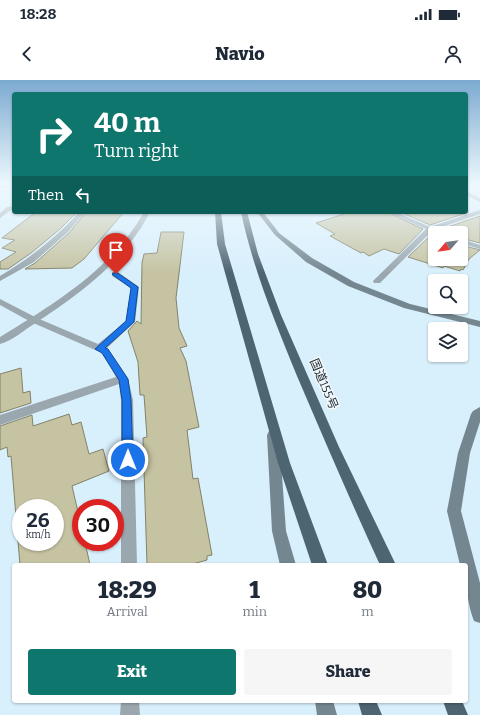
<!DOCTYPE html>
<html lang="en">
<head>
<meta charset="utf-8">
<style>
  body { margin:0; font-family:Bitter,"Noto Sans JP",serif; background:#f6f6f7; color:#1f2937; height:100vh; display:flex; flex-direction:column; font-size:15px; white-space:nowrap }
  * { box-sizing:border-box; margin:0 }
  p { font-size:13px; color:#747a83 }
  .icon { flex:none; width:22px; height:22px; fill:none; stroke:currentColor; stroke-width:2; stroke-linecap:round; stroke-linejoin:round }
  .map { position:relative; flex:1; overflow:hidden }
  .drawer { position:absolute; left:12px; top:483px; width:456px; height:140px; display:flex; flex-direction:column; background:#fff; border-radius:4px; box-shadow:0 1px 3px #0004 }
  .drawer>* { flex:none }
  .guide { position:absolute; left:12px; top:12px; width:456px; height:122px; border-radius:4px; box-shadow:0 1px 3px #0004; background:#0f766e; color:#fff; overflow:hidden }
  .needle { width:26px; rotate:242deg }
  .fabs { position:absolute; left:428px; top:146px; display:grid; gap:8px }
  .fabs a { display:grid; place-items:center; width:40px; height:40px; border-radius:4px; background:#fff; box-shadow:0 1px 3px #0004; font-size:20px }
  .speed { position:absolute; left:12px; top:419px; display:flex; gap:8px; font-size:20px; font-weight:700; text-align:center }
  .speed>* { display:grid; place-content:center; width:52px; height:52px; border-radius:50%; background:#fff; box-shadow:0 1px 3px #0004; line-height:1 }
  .speed small { font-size:10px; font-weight:400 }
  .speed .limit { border:6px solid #d22; background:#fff; color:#111 }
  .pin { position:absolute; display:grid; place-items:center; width:34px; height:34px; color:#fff; margin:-41px -17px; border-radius:50% 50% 50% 0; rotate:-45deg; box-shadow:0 0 4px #0007 }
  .pin .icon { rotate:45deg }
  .me { position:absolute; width:44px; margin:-22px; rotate:0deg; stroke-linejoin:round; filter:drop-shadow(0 0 3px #0008) }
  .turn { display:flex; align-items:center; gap:14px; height:84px; padding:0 16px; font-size:18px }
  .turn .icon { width:52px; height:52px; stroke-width:2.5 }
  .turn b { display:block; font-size:28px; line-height:34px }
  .then { display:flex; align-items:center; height:38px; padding:0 16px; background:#0003; gap:8px; font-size:15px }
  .eta { display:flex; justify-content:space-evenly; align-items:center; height:68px; text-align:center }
  .eta b { font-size:24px; font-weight:800; line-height:28px }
  .primary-button { display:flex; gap:8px; margin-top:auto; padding:8px 16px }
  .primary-button a { flex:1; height:46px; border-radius:4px; background:#0f766e; color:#fff; font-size:16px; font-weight:800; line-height:46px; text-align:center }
  .primary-button a+a { background:#f6f6f7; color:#1f2937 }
  .status { display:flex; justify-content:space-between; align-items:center; height:28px; padding:0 20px; background:#fff; direction:ltr }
  .status svg { height:11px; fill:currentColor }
  header { display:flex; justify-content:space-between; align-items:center; height:52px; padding:0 16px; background:#fff; font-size:18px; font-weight:800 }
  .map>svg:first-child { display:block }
  .building { fill:#c5c3a2; stroke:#838268; fill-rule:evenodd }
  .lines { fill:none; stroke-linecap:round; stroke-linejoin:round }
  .minor { fill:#9ba7ae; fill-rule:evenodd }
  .tertiary { fill:#9ba7ae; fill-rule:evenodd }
  .secondary { fill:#748690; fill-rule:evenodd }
  .trunk { fill:#4d6471; fill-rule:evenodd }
  .route { fill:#1a73e8; stroke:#114b97 }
  .labels { text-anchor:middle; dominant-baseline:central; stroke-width:3; stroke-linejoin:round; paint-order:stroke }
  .street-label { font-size:12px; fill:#1c272d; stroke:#f3f9fc }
</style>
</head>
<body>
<div class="status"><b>18:28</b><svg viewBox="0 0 49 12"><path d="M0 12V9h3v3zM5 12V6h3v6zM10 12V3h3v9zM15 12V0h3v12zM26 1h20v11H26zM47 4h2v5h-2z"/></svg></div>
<header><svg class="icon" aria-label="back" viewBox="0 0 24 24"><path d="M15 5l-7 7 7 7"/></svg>Navio<svg class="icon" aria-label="person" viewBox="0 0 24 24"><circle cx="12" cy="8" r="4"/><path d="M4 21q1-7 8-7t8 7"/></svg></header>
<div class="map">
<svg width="480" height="635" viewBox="0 0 480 635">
  <rect width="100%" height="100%" fill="#d8effc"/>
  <path class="building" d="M36 132H77L60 149 31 173 8 189H0V182L16 172 2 168 15 160 2 158Z
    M86 132H124L84 179 72 188 25 189 35 183 69 153Z
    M350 132H387L423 149 399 174 384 169 369 176 363 172 361 173 330 156 335 154 316 143Z
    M400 132H469L430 145Z
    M480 136V163L461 158V153H438L439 150Z
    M161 152H184L176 218 179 248 187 266 180 268 186 281 199 347 187 350 193 399 198 398 212 475 207 476V480L189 485H147L143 358 147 357 144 315H140L138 282 128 251 137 241 141 244 142 183 144 174 157 173Z
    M432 154H435V179H461V165L480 170 469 179 463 190 461 189 460 191 444 186 443 188 408 177Z
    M21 288 23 313 30 311 31 323 0 333V294Z
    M69 334 72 345 81 342 89 374 103 369 109 391 72 406 81 445V462H85L90 485H20L11 376 8 377 7 367 0 370V346L32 335 33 346ZM21 428H55V462H21Z"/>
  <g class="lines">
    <path class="minor" d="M0 104H14V108H0Z
      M466 111 480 118V122L466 115Z
      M14 126V130H11L0 138V133L7 127Z
      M480 130V134L436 149 438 151 437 152H431L380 203H374L373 201 426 149 388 132H396L430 147Z
      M79 132H85L68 152 34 182 0 201V196C30 178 56 158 79 132Z
      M461 159 480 165V169L461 163Z
      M112 192H118L139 207 135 242 107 268 128 299 133 320 137 485H121V320L119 304 0 345V335L116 297 102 273 31 242 0 225V219L37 238 98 264 126 241 131 208 112 196Z
      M121 621H139L140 635H120Z"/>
    <path class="tertiary" d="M144 132H150C124 182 81 213 34 244 24 250 12 261 0 264V257C54 224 112 189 144 132Z"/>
    <path class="secondary" d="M257 132H263L279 153 312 178 354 202 410 224 480 241V247L404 228 348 206 306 182 275 155Z
      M480 327V342L470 373 461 431 480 503V543L474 541C467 523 466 504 466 485H460L447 431 458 373 471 334 473 331Z
      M273 350 277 351 279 355 286 451 296 485H280L272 451 267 355 269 351Z
      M315 621H333L337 635H317Z"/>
    <path class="trunk" d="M215 132H221L225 164 290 383 328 485H312L278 383 217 164Z
      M241 132H247L258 174 281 235 339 367 396 485H380C351 422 324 359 297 296 275 242 253 189 241 132Z
      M358 621H376L382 635H362Z
      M443 621H462L468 635H448Z"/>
  </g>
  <linearGradient id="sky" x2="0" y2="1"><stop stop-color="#7baad0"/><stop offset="0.54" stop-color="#edf8fe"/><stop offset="1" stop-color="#edf8fe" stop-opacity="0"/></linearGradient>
  <rect width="480" height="193" fill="url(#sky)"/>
  <path class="route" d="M116 192 138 207 134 242 105 268 108 269 128 299 131 320 133 380 131 384 128 385 124 384 122 380V320L119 300 102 273 95 269 126 241 131 208 113 195 112 194Z"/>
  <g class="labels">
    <g class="street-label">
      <text transform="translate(324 304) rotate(67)">国道155号</text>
    </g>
  </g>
</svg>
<div class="fabs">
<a><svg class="needle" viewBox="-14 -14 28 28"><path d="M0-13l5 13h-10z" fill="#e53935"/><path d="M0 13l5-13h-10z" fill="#747a83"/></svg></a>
<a><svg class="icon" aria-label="search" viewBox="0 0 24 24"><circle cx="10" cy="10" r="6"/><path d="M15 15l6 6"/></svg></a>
<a><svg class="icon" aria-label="layers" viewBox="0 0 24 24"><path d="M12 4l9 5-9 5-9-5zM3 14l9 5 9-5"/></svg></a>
</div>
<div class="speed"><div>26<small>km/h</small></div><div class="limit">30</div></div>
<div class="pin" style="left:116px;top:194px;background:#d93025"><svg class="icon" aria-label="arrive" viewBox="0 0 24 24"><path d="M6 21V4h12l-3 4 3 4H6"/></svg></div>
<svg class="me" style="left:128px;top:380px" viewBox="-20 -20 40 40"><circle r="17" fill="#1a73e8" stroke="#fff" stroke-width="3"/><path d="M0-11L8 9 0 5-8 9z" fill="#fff"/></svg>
<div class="guide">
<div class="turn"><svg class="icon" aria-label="right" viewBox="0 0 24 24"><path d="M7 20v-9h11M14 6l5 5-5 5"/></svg><div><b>40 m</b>Turn right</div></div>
<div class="then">Then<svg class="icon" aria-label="left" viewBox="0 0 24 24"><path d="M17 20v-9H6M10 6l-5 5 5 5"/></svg></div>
</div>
<section class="drawer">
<div class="eta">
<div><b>18:29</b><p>Arrival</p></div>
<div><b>1</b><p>min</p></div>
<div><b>80</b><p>m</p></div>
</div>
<div class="primary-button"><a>Exit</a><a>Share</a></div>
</section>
</div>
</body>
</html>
